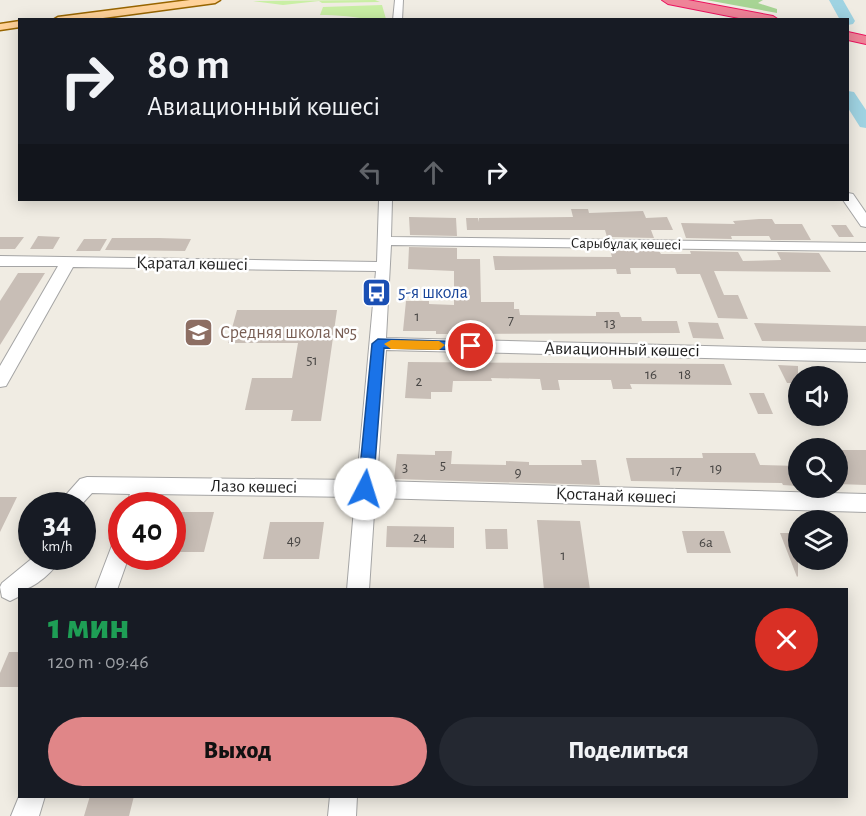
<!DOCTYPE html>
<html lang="ru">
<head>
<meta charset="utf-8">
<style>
  body { margin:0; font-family:"Alegreya Sans",sans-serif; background:#242831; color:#f1f3f6; height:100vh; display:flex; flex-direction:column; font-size:22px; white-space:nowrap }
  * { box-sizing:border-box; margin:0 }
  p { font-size:20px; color:#9ea1a6 }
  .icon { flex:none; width:33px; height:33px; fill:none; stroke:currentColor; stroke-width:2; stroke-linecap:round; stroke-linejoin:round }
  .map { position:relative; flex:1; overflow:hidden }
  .side { position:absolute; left:18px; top:588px; width:830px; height:210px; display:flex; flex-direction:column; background:#171b24; border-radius:0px; box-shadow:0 3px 15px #0003 }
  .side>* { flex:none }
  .hud { position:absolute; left:18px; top:18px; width:831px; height:183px; border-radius:0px; box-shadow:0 3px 15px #0003; background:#171b24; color:#f1f3f6; overflow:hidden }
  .fabs { position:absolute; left:788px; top:366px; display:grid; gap:12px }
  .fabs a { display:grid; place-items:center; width:60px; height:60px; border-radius:50%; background:#171b24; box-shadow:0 3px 15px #0003; font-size:30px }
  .speed { position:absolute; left:18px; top:492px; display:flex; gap:12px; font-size:30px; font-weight:700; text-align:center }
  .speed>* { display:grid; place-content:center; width:78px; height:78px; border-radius:50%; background:#171b24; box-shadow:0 3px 15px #0003; line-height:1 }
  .speed small { font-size:15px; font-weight:400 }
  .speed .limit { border:9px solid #d22; background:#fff; color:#111 }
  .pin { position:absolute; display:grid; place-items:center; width:51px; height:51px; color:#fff; margin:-26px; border:3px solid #fff; border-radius:50%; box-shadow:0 2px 6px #0007 }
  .me { position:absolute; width:66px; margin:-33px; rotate:5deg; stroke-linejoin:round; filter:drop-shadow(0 0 4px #0008) }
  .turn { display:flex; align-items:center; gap:21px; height:126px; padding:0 30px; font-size:27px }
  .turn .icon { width:78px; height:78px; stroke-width:2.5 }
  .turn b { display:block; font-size:42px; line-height:51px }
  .lanes { display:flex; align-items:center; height:57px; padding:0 30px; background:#0003; justify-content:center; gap:30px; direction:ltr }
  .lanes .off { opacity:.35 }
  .round { display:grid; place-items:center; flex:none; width:63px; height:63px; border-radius:32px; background:#242831 }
  .summary { display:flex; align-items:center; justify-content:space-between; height:102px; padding:0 30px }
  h1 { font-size:36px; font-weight:800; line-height:45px; color:#1e9e55 }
  .button { display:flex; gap:12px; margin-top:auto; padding:12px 30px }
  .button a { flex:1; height:69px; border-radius:36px; background:#e08688; color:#111; font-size:24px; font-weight:800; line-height:69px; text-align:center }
  .button a+a { background:#242831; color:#f1f3f6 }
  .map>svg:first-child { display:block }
  .grass { fill:#c9efa4 }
  .forest { fill:#a7d494 }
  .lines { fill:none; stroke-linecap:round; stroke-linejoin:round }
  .river { fill:#9fd3e2; fill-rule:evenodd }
  .building { fill:#c8beb6 }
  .minor-casing { stroke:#a5a5a5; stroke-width:2 }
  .major-casing { stroke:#986500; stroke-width:3 }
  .highway-casing { stroke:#ec135f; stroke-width:2 }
  .minor { fill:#fff; fill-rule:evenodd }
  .major { fill:#ffd299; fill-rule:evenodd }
  .highway { fill:#ef8398; fill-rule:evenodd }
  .route { fill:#1a73e8; stroke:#114b97; stroke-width:1.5 }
  .slow { fill:#f59e0b }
  .labels { text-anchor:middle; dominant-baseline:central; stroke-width:5; stroke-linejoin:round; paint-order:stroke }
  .far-street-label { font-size:15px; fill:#1e1e1e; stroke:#fff }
  .number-label { font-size:15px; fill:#484644 }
  .street-label { font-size:18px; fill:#1e1e1e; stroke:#fff }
  .transit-label { font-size:18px; fill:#164399; stroke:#fff; text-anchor:start }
  .education-label { font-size:18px; fill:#785e54; stroke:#fff; text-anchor:start }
</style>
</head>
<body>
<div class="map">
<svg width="866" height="816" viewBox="0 0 866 816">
  <rect width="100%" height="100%" fill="#f0ece3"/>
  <path class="grass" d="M319 1 283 5 253 1 375 0 380 2 322 3Z
    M382 5 386 19C363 20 344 14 320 15L323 7Z"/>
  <path class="forest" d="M706 0H763L758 3 777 9V13Z"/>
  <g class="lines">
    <path class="river" d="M829 0H843L855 21 853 24 848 25V20H840Z
      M848 91 854 92 866 110V128L860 127 848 108Z"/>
  </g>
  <path class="building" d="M571 209H588L589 213 643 211 646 218 667 217 673 230H651L654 238 607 237 605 230H467L466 218H478L479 222V218L573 217Z
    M409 217 456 218 457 236 410 235Z
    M759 219H772L775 224H802L811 240H771L769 236H731L732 239 686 238 681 223 735 224 733 221Z
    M831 225H846L854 237H839Z
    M38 236 60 237 53 249H30Z
    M0 237H24L15 249H0Z
    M112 238H159L191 239 185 251 105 250Z
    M84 239H107L100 251H76Z
    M409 247 457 248V259H480L481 302H514V309H519L520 315 596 316V312H619L621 317H641L642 321H677L680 333 436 334V331H403L406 301H429V304L454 305V271L408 269Z
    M610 250 659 251 661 254H691L690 251 738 252 743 261 781 260 777 252 819 253 831 272 714 271 724 295H738L748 319 718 318 700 274H677L675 268H630L631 274H617L616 269 495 270 493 256 612 257Z
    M18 273H45L0 345V301Z
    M237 310H337L321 421H291L293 410H245L252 378H292L298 343H228Z
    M688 322 718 323 724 339 693 338Z
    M754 323 866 326V342L762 341Z
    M408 362 724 364 732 385 630 384 632 389H613L611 380H558L560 390H542L540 379 491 378 492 381H453L452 392H431V399L405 398Z
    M778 365 798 366V383H787Z
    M749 393H764L773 414H758Z
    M837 450H866V485L837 484Z
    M435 451H452L451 464 506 465V461L529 462V465H582L581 460H596L600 485 394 479 397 454 435 455Z
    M702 453H755L760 465 798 466V486L783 485 782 483 631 481 626 458H703Z
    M0 497H17L0 532Z
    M172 512H214L204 552H172Z
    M537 520 580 521 590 590H544Z
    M270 522H324L319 559H263Z
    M387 526 454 527V548L386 547Z
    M485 529H507L508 549H486Z
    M682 531H724L731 553H687Z
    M780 533H798V576L797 577Z
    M9 652H20V687H0V673Z
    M90 796H134L129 816H84Z"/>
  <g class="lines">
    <defs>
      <path id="minor" d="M395 0H403L402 20H393Z
        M848 193 853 194 866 213V227L861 226 843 200H848Z
        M379 200H392L391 237 866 243V251L391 245 386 338 866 350V362L386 350 377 481 866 494V512L375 498 369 590H347L355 497 150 494 146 506H126L130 494 92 493 80 506H56L80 479 87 477 357 480 376 271 73 267 6 386 0 387V366L58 266H0V256L377 262Z
        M122 538V556H129L117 590H95L114 540Z
        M35 556H62C57 569 33 590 20 590L18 597 10 601 2 597 0 587 2 583Z
        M20 794V796H45L39 816H11Z
        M330 796H357L356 816H328Z"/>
      <path id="major" d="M190 0H220L215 3 88 20H53L58 17Z
        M20 21V27L0 30V24Z"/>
      <path id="highway" d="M662 0H688L773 16 779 20H749L668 4Z
        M848 32 866 36V44L848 40Z"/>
    </defs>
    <use href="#minor" class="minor-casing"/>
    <use href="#major" class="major-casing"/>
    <use href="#highway" class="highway-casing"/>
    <use href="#minor" class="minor"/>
    <use href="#major" class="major"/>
    <use href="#highway" class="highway"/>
  </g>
  <path class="route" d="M378 339 471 342 477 346 471 350 384 348 373 489 370 494 365 496 360 494 358 489 372 344Z"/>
  <path class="slow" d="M391 340 439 341 445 345 439 350 391 349 384 344Z"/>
  <defs>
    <symbol id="bus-square" viewBox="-11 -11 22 22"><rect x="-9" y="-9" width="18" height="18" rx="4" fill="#1a4fb4" stroke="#fff"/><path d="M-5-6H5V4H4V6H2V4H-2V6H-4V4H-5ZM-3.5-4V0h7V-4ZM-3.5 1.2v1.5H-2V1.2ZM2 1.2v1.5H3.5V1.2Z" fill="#fff"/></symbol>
    <symbol id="school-square" viewBox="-11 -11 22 22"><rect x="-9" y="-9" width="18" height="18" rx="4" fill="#8d6e63" stroke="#fff"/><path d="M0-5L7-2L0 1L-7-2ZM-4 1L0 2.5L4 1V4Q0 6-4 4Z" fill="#fff"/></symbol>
  </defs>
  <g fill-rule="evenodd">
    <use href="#bus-square" x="360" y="276" width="33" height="33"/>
    <use href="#school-square" x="182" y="316" width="33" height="33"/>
  </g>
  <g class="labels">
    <g class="far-street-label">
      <text transform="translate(626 244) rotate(1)">Сарыбұлақ көшесі</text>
    </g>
    <g class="number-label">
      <text x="417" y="316">1</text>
      <text x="511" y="320">7</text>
      <text x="610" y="323">13</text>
      <text x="312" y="360">51</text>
      <text x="651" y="374">16</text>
      <text x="685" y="374">18</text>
      <text x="419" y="381">2</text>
      <text x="443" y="465">5</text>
      <text x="405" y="467">3</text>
      <text x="716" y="468">19</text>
      <text x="676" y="470">17</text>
      <text x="518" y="472">9</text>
      <text x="420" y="537">24</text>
      <text x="294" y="540">49</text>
      <text x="706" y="542">6а</text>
      <text x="563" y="555">1</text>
    </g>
    <g class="street-label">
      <text transform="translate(192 264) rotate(1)">Қаратал көшесі</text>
      <text transform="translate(622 350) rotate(1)">Авиационный көшесі</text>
      <text transform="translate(254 487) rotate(1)">Лазо көшесі</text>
      <text transform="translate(616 496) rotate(2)">Қостанай көшесі</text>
    </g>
    <g class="transit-label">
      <text x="398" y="293">5-я школа</text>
    </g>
    <g class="education-label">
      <text x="220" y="333">Средняя школа №5</text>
    </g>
  </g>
</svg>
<div class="fabs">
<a><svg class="icon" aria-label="sound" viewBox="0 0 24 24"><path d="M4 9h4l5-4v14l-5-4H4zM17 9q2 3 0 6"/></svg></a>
<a><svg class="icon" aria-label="search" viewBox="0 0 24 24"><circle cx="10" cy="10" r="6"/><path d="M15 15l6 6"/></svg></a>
<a><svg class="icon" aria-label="layers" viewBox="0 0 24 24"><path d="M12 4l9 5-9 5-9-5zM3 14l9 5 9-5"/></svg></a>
</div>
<div class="speed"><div>34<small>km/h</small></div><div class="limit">40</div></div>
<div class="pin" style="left:471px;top:346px;background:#d93025"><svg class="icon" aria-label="arrive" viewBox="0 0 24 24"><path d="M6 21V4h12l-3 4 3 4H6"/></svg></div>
<svg class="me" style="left:365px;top:489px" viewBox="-20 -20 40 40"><circle r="19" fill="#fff"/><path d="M0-13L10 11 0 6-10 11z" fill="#1a73e8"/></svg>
<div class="hud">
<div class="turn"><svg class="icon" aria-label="right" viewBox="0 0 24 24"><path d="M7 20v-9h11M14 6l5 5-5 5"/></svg><div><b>80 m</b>Авиационный көшесі</div></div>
<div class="lanes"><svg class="icon off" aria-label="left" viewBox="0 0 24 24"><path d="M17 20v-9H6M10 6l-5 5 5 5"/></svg><svg class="icon off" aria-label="ahead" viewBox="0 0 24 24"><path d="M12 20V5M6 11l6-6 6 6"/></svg><svg class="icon" aria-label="right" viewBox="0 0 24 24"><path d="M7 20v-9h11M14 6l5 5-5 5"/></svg></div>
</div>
<section class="side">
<div class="summary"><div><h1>1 мин</h1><p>120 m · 09:46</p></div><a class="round" style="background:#d93025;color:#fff"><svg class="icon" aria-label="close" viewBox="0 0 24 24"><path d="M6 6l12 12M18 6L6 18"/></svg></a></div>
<div class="button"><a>Выход</a><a>Поделиться</a></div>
</section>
</div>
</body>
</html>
